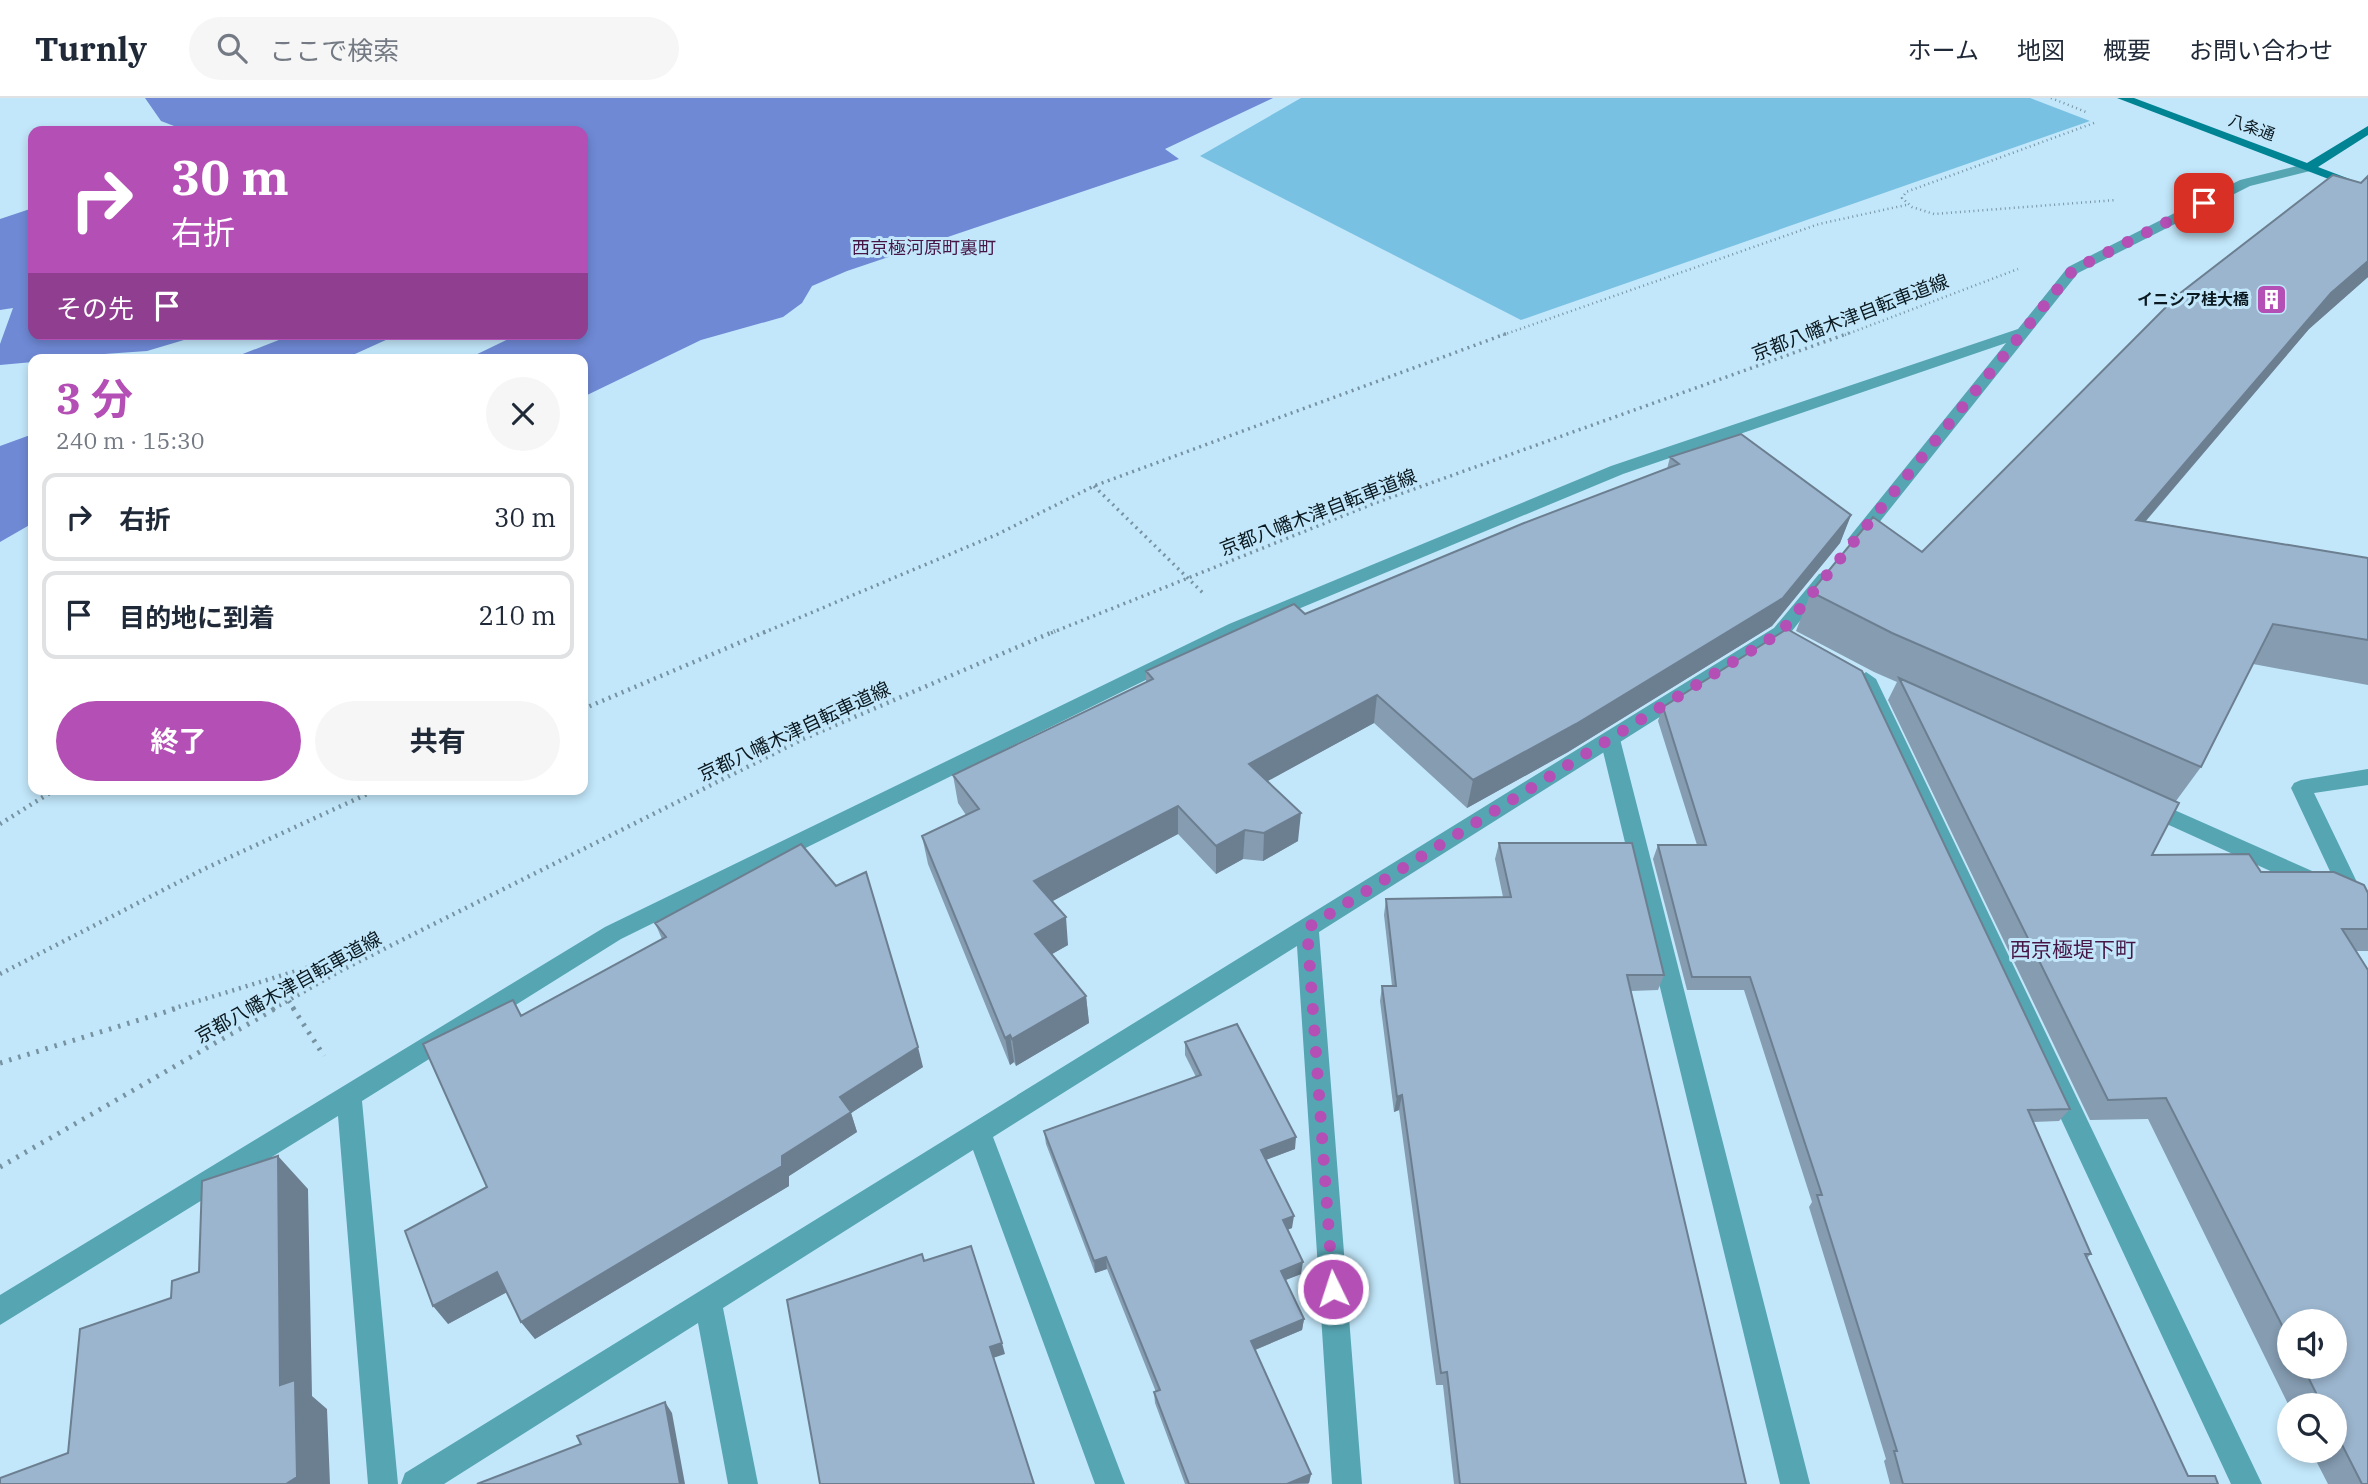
<!DOCTYPE html>
<html lang="ja">
<head>
<meta charset="utf-8">
<style>
  body { margin:0; font-family:"IBM Plex Serif","Noto Sans JP",serif; background:#f6f6f7; color:#1f2937; height:100vh; display:flex; flex-direction:column; font-size:26px; white-space:nowrap }
  * { box-sizing:border-box; margin:0 }
  p { font-size:23px; color:#747a83 }
  .icon { flex:none; width:38px; height:38px; fill:none; stroke:currentColor; stroke-width:2; stroke-linecap:round; stroke-linejoin:round }
  .map { position:relative; flex:1; overflow:hidden }
  .side { position:absolute; left:28px; top:256px; width:560px; height:441px; display:flex; flex-direction:column; background:#fff; border-radius:14px; box-shadow:0 4px 10px #0003 }
  .side>* { flex:none }
  .banner { position:absolute; left:28px; top:28px; width:560px; height:214px; border-radius:14px; box-shadow:0 4px 10px #0003; background:#b44fb5; color:#fff; overflow:hidden }
  .fabs { position:absolute; left:2277px; top:1211px; display:grid; gap:14px }
  .fabs a { display:grid; place-items:center; width:70px; height:70px; border-radius:50%; background:#fff; box-shadow:0 4px 10px #0003; font-size:35px }
  .pin { position:absolute; display:grid; place-items:center; width:60px; height:60px; color:#fff; margin:-30px; border-radius:14px; box-shadow:0 4px 10px #0006 }
  .me { position:absolute; width:77px; margin:-38px; rotate:356deg; stroke-linejoin:round; filter:drop-shadow(0 0 5px #0008) }
  .turn { display:flex; align-items:center; gap:24px; height:147px; padding:0 28px; font-size:32px }
  .turn .icon { width:91px; height:91px; stroke-width:2.5 }
  .turn b { display:block; font-size:49px; line-height:60px }
  .then { display:flex; align-items:center; height:66px; padding:0 28px; background:#0003; gap:14px; font-size:26px }
  .round { display:grid; place-items:center; flex:none; width:74px; height:74px; border-radius:37px; background:#f6f6f7 }
  .headline { display:flex; align-items:center; justify-content:space-between; height:119px; padding:0 28px }
  h1 { font-size:42px; font-weight:700; line-height:52px; color:#b44fb5 }
  .cta { display:flex; gap:14px; margin-top:auto; padding:14px 28px }
  .cta a { flex:1; height:80px; border-radius:42px; background:#b44fb5; color:#fff; font-size:28px; font-weight:700; line-height:80px; text-align:center }
  .cta a+a { background:#f6f6f7; color:#1f2937 }
  ul { padding:0; list-style:none }
  li { display:flex; align-items:center; gap:21px; height:88px; margin:0 14px 10px; padding:0 14px; border:4px solid #e0e1e3; border-radius:14px }
  li div { flex:1 }
  li b { display:block; font-size:26px }
  li em { font-style:normal }
  header { display:flex; align-items:center; gap:42px; box-sizing:border-box; height:98px; padding:0 35px; background:#fff; border-bottom:2px solid #e0e1e3 }
  header strong { font-size:33px }
  nav { display:flex; gap:38px; margin-inline-start:auto; font-size:24px }
  .search { width:490px; height:63px; background:#f6f6f7; display:flex; align-items:center; gap:18px; box-sizing:border-box; padding:0 24px; border-radius:38px; color:#747a83; font-size:26px }
  .map>svg:first-child { display:block }
  .green { fill:#79c1e2 }
  .water { fill:#6f89d5 }
  .lines { fill:none; stroke-linecap:round; stroke-linejoin:round }
  .path-far3 { stroke:#7793a1; stroke-width:2.5; stroke-dasharray:1 3.5; stroke-linecap:butt }
  .path-far2 { stroke:#7793a1; stroke-width:3.5; stroke-dasharray:2 4.5; stroke-linecap:butt }
  .path-far1 { stroke:#7793a1; stroke-width:4.5; stroke-dasharray:2 5; stroke-linecap:butt }
  .path { stroke:#7793a1; stroke-width:5; stroke-dasharray:2.5 7; stroke-linecap:butt }
  .lane { fill:#56a5b2; fill-rule:evenodd }
  .street { fill:#56a5b2; fill-rule:evenodd }
  .secondary { fill:#008393; fill-rule:evenodd }
  .wall { fill:#859cb1; fill-rule:evenodd }
  .shaded-wall { fill:#6c7f90 }
  .building { fill:#9bb5ce; stroke:#6c7f90; stroke-width:2 }
  .route { stroke:#b44fb5; stroke-width:12; stroke-dasharray:0 21.6 }
  .labels { text-anchor:middle; dominant-baseline:central; stroke-width:6; stroke-linejoin:round; paint-order:stroke }
  .far-street-label { font-size:16px; fill:#0b1920; stroke:#c2e7fa }
  .far-poi-label { font-size:16px; font-weight:bold; fill:#0b1920; stroke:#c2e7fa; text-anchor:end }
  .far-neighbourhood-label { font-size:18px; fill:#461647; stroke:#c2e7fa }
  .street-label { font-size:19px; fill:#0b1920; stroke:#c2e7fa }
  .neighbourhood-label { font-size:21px; fill:#461647; stroke:#c2e7fa }
</style>
</head>
<body>
<header>
<strong>Turnly</strong>
<div class="search"><svg class="icon" aria-label="search" viewBox="0 0 24 24"><circle cx="10" cy="10" r="6"/><path d="M15 15l6 6"/></svg>ここで検索</div>
<nav><a>ホーム</a><a>地図</a><a>概要</a><a>お問い合わせ</a></nav>
</header>
<div class="map">
<svg width="2368" height="1386" viewBox="0 0 2368 1386">
  <rect width="100%" height="100%" fill="#c2e7fa"/>
  <path class="green" d="M1301 0H2030L2090 23 1521 222 1200 58Z"/>
  <path class="water" d="M145 0H1273L1165 51 1179 61 847 173 812 188 802 205 783 219 701 242 583 299V261H467L519 236H583V33H187L161 23Z
    M33 110V236H204L147 253 33 261V264L0 267V246L13 210 0 212V121Z
    M294 236H399L344 261H230Z
    M33 336V425L0 444V348Z"/>
  <g class="lines">
    <path class="path-far3" d="M2051 0 2086 14
      M2094 25 1906 94 1902 100 1912 109 1934 116 2116 102
      M1503 237 1819 126 1906 107
      M1845 237 2018 171"/>
    <path class="path-far2" d="M1094 388 1205 497
      M763 535 998 436 1094 388 1508 235
      M1051 535 1375 405 1849 235"/>
    <path class="path-far1" d="M583 611 767 533
      M0 726 56 691
      M0 876 204 771 378 691
      M289 903 294 911
      M172 911 306 870 338 873
      M273 911 340 873 803 641 1055 533"/>
    <path class="path" d="M293 910 324 958
      M0 965 178 910
      M0 1069 276 910"/>
    <path class="lane" d="M1866 574 1876 581 2262 1386H2231L1856 581Z
      M1610 634 1620 641 1810 1386H1780L1600 641Z
      M2145 699 2328 780 2331 786 2328 792 2320 795 2312 792 2138 713 2134 707 2138 701Z"/>
    <path class="street" d="M2309 65 2314 66V72L2250 88 2078 175 1862 446 1856 447 1847 442 2006 245 1623 376 1243 534 621 841 362 1003 398 1386H368L338 1018 0 1227V1197L605 829 1229 526 1611 368 2018 231 2068 169 2240 82Z
      M1825 474 1834 480 1788 538 1319 834 1362 1386H1332L1297 848 993 1039 1125 1386H1095L973 1052 723 1210 758 1386H728L698 1225 444 1386H401L405 1375 1774 530 1819 476Z
      M2368 671V687L2314 695 2368 807V840L2360 837 2357 831 2291 690 2294 685 2301 682Z"/>
    <path class="secondary" d="M2117 0H2134L2307 65 2368 28V37L2318 69 2368 88V96Z"/>
  </g>
  <path class="wall" d="M2368 78V179L2309 231 2146 423 2368 460V587L2253 566 2201 669 2176 703 2152 757 2261 774 2367 793 2368 792V853H2356L2368 1386H2328L2311 1353H2334V1307L2289 1308 2148 1021 2090 1022 1888 602 1897 584 1874 574 1796 533 1811 494 1922 454 2361 85ZM2289 1223 2334 1269H2289Z
    M1670 359 1851 417 1840 445 1772 528 1568 654 1467 710 1374 625 1267 683 1298 743 1263 763 1243 761 1216 776 1178 736 1052 803 1068 847 1052 856 1086 898 1089 925 1016 968 1014 964 1010 967 928 766 922 738 966 717 958 705 953 677 1146 584V573L1305 516 1667 371Z
    M1663 609 2070 1011 2059 1023 2033 1024 2091 1156 2087 1160 2188 1378 2218 1386H1890L1884 1363 1886 1361 1809 1109 1812 1104 1744 892H1687L1653 761 1658 747H1697L1658 623Z
    M1499 745 1664 877 1658 892 1631 893 1746 1386H1454L1443 1287H1436L1399 1012 1394 1014 1380 903 1382 888H1392L1384 817 1386 801 1503 799 1495 761Z
    M655 825 923 969 851 1015 857 1034 789 1078V1088L535 1241 521 1224 507 1194 448 1226 487 1089 513 902 522 918 662 841Z
    M1185 944 1295 1051 1266 1062 1292 1130 1287 1132 1301 1176 1286 1182 1304 1221 1302 1232 1255 1252 1311 1376 1309 1385 1308 1386H1185L1155 1305 1154 1294H1156L1107 1171 1095 1175 1046 1046 1044 1033 1196 979 1185 957Z"/>
  <path class="shaded-wall" d="M2368 163V179L2309 231 2114 460 2136 422 2331 195Z
    M1851 417 1840 445 1772 528 1568 654 1467 710 1473 682Z
    M1377 597 1374 625 1248 694 1249 666Z
    M1178 708V736L1038 811 1034 783Z
    M1301 715 1298 743 1263 763 1264 735Z
    M1245 732 1243 761 1216 776V748Z
    M1066 819 1068 847 1038 864 1035 836Z
    M1086 898 1089 925 1016 968 1012 941Z
    M1010 937 1014 964 1010 967 1005 940Z
    M918 949 923 969 851 1015 857 1034 789 1078V1088L535 1241 521 1224 782 1058 840 999Z
    M1402 997 1399 1012 1394 1014 1397 999Z
    M1296 1039 1295 1051 1260 1064 1261 1052Z
    M278 1058 308 1091 312 1298 327 1311 330 1386H286L280 1287Z
    M1294 1118 1292 1130 1281 1134 1283 1122Z
    M1106 1159 1107 1171 1095 1175 1094 1163Z
    M1303 1164 1301 1176 1280 1184 1281 1173Z
    M497 1174 511 1192 448 1226 433 1208Z
    M1304 1221 1302 1232 1250 1254 1251 1243Z
    M1002 1245 1005 1256 993 1260 990 1249Z
    M665 1304 672 1315 685 1386H680Z
    M1311 1376 1309 1385 1287 1386Z"/>
  <path class="building" d="M2333 77 2361 85 2368 78V163L2331 195 2136 422 2368 460V542L2273 526 2201 669 1892 535 1811 494 1873 419 1922 454 2179 196Z
    M1741 336 1851 417 1783 500 1576 626 1473 682 1377 597 1249 666 1301 715 1264 735 1245 732 1216 748 1178 708 1034 783 1066 819 1035 836 1086 898 1012 941 1010 937 1005 940 922 738 979 711 953 677 1153 581 1146 573 1294 506 1305 516 1524 425 1679 366 1670 359Z
    M1787 531 1862 573 2070 1011 2028 1012 2091 1156H2085L2188 1378H2215L2218 1386H1903L1894 1353H1897L1817 1097H1822L1750 879H1692L1658 747H1706L1663 609Z
    M1899 580 2179 705 2152 757 2249 756 2261 774H2334L2364 787 2368 795V831H2342L2368 872V1386H2362L2334 1331V1307H2322L2303 1269H2334V1223H2289V1241L2166 1000 2108 1002Z
    M1499 745H1632L1664 877H1627L1746 1386H1460L1447 1274 1441 1275 1402 997 1397 999 1382 888H1396L1386 801 1511 799Z
    M801 746 836 788 866 774 918 949 840 999 851 1014 782 1058V1068L521 1224 497 1174 433 1208 405 1133 487 1089 423 946 513 902 521 918 666 839 655 825Z
    M1237 926 1296 1039 1261 1052 1294 1118 1283 1122 1303 1164 1281 1173 1304 1221 1251 1243 1311 1376 1287 1386H1189L1154 1294 1160 1292 1106 1159 1094 1163 1044 1033 1201 977 1185 944Z
    M278 1058 280 1287 295 1282 297 1379 286 1386H0V1380L68 1355 80 1231 171 1200 172 1183 199 1174 202 1083Z
    M971 1148 1002 1245 990 1249 1034 1386H820L787 1202 922 1156 924 1163Z
    M665 1304 680 1386H477L581 1346 577 1338Z"/>
  <g class="lines">
    <path class="route" d="M1333 1191 1307 830 1781 534 2073 172 2204 105"/>
  </g>
  <defs>
    <symbol id="building-square" viewBox="-11 -11 22 22"><rect x="-9" y="-9" width="18" height="18" rx="4" fill="#b44fb5" stroke="#c2e7fa"/><path d="M-4-6H4V6H1V3H-1V6H-4ZM-2.5-4.3h1.7v1.8h-1.7ZM.8-4.3h1.7v1.8H.8ZM-2.5-1h1.7V.8h-1.7ZM.8-1h1.7V.8H.8Z" fill="#fff"/></symbol>
  </defs>
  <g fill-rule="evenodd">
    <use href="#building-square" x="2254" y="184" width="35" height="35"/>
  </g>
  <g class="labels">
    <g class="far-street-label">
      <text transform="translate(2252 29) rotate(20)">八条通</text>
    </g>
    <g class="far-poi-label">
      <text x="2249" y="201">イニシア桂大橋</text>
    </g>
    <g class="far-neighbourhood-label">
      <text x="924" y="149">西京極河原町裏町</text>
    </g>
    <g class="street-label">
      <text transform="translate(1850 219) rotate(-21)">京都八幡木津自転車道線</text>
      <text transform="translate(1318 414) rotate(-21)">京都八幡木津自転車道線</text>
      <text transform="translate(794 633) rotate(-25)">京都八幡木津自転車道線</text>
      <text transform="translate(288 889) rotate(-29)">京都八幡木津自転車道線</text>
    </g>
    <g class="neighbourhood-label">
      <text x="2073" y="851">西京極堤下町</text>
    </g>
  </g>
</svg>
<div class="fabs">
<a><svg class="icon" aria-label="sound" viewBox="0 0 24 24"><path d="M4 9h4l5-4v14l-5-4H4zM17 9q2 3 0 6"/></svg></a>
<a><svg class="icon" aria-label="search" viewBox="0 0 24 24"><circle cx="10" cy="10" r="6"/><path d="M15 15l6 6"/></svg></a>
</div>
<div class="pin" style="left:2204px;top:105px;background:#d93025"><svg class="icon" aria-label="arrive" viewBox="0 0 24 24"><path d="M6 21V4h12l-3 4 3 4H6"/></svg></div>
<svg class="me" style="left:1333px;top:1191px" viewBox="-20 -20 40 40"><circle r="17" fill="#b44fb5" stroke="#fff" stroke-width="3"/><path d="M0-11L8 9 0 5-8 9z" fill="#fff"/></svg>
<div class="banner">
<div class="turn"><svg class="icon" aria-label="right" viewBox="0 0 24 24"><path d="M7 20v-9h11M14 6l5 5-5 5"/></svg><div><b>30 m</b>右折</div></div>
<div class="then">その先<svg class="icon" aria-label="arrive" viewBox="0 0 24 24"><path d="M6 21V4h12l-3 4 3 4H6"/></svg></div>
</div>
<section class="side">
<div class="headline"><div><h1>3 分</h1><p>240 m · 15:30</p></div><a class="round"><svg class="icon" aria-label="close" viewBox="0 0 24 24"><path d="M6 6l12 12M18 6L6 18"/></svg></a></div>
<ul>
<li><svg class="icon" aria-label="right" viewBox="0 0 24 24"><path d="M7 20v-9h11M14 6l5 5-5 5"/></svg><div><b>右折</b></div><em>30 m</em></li>
<li><svg class="icon" aria-label="arrive" viewBox="0 0 24 24"><path d="M6 21V4h12l-3 4 3 4H6"/></svg><div><b>目的地に到着</b></div><em>210 m</em></li>
</ul>
<div class="cta"><a>終了</a><a>共有</a></div>
</section>
</div>
</body>
</html>
